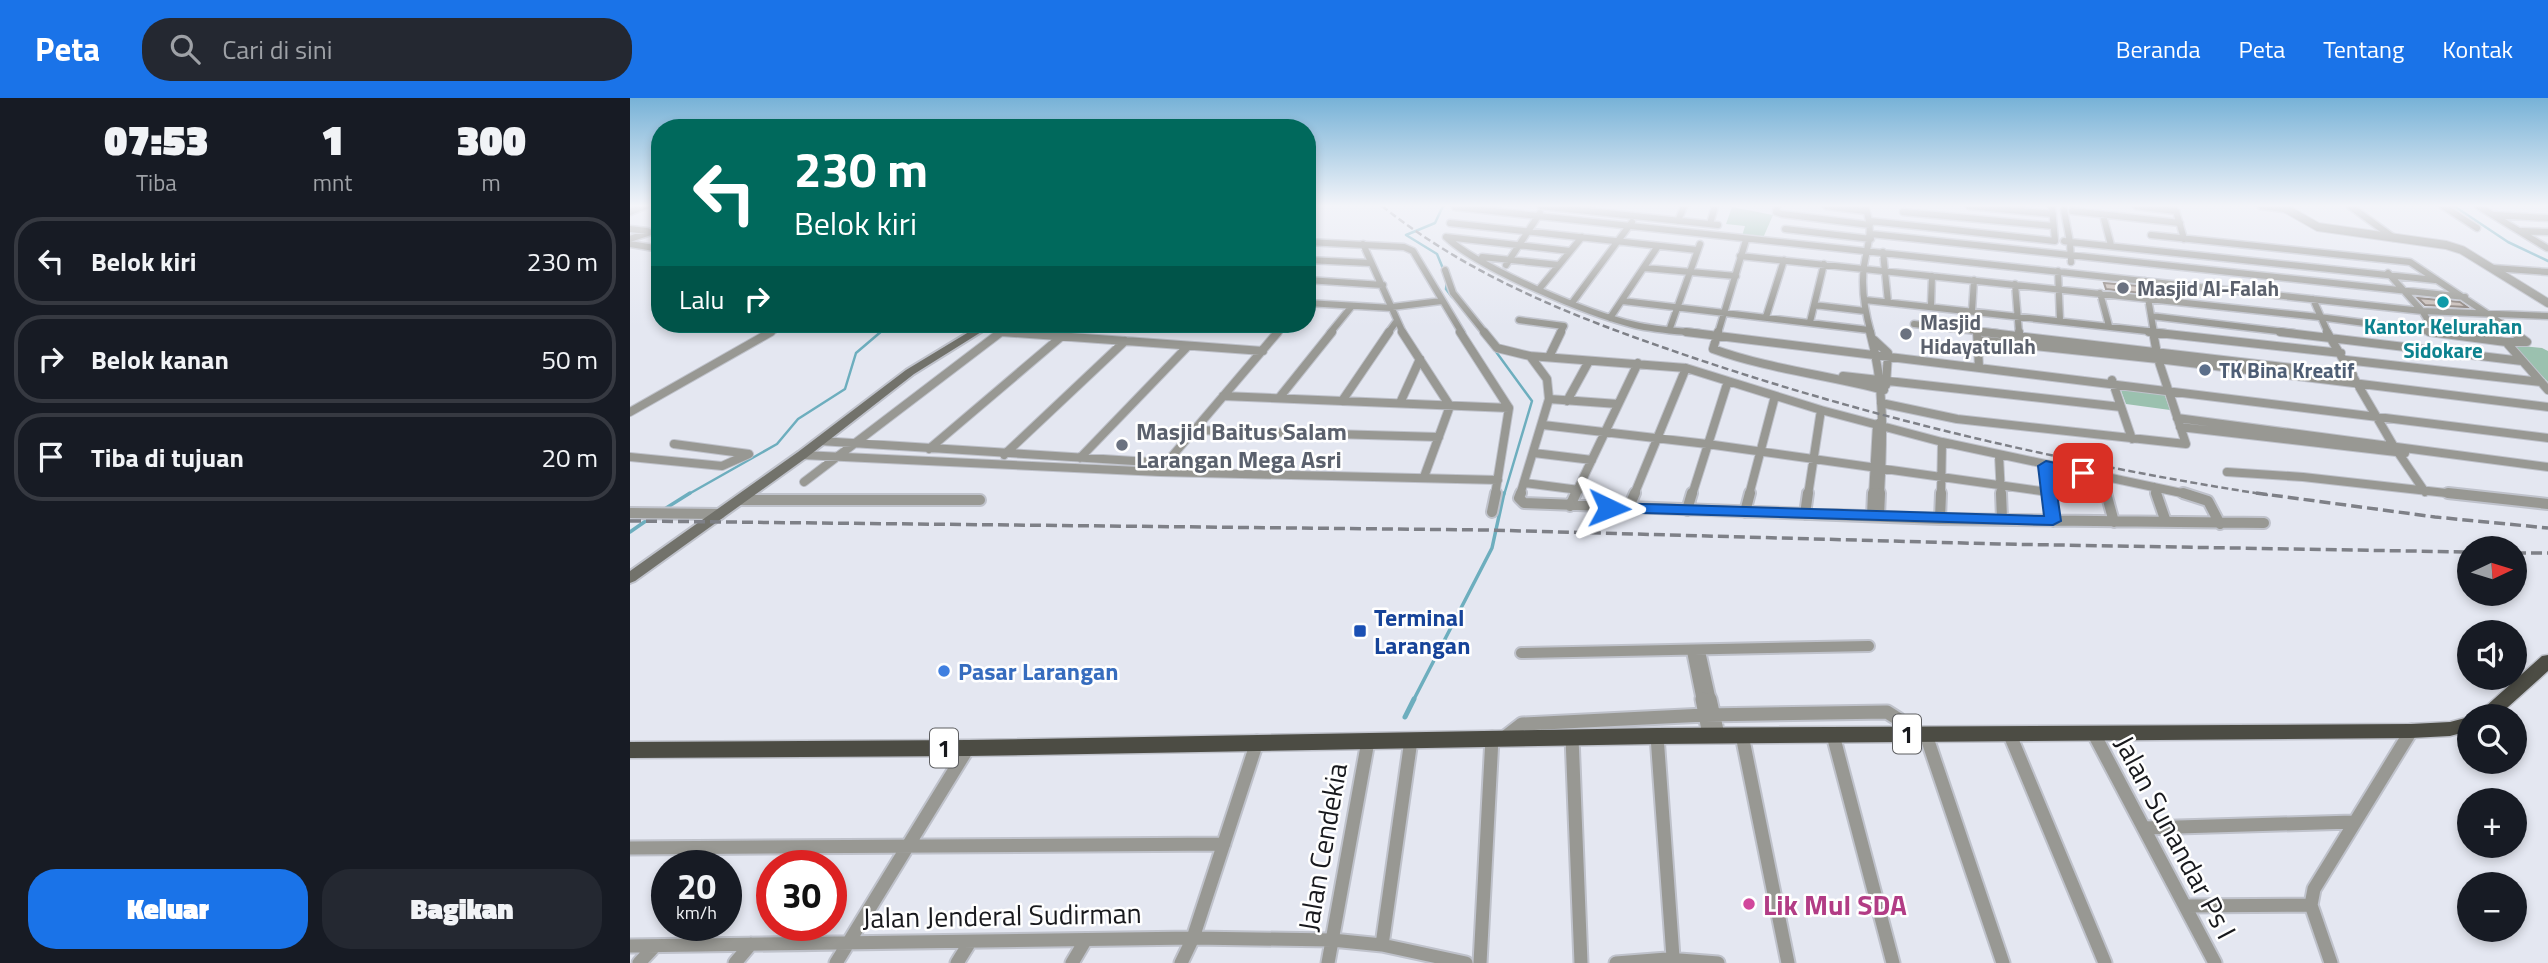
<!DOCTYPE html>
<html lang="id">
<head>
<meta charset="utf-8">
<style>
  body { margin:0; font-family:"Titillium Web",sans-serif; background:#242831; color:#f1f3f6; height:100vh; display:flex; flex-direction:column; font-size:26px; white-space:nowrap }
  * { box-sizing:border-box; margin:0 }
  p { font-size:23px; color:#9ea1a6 }
  .icon { flex:none; width:38px; height:38px; fill:none; stroke:currentColor; stroke-width:2; stroke-linecap:round; stroke-linejoin:round }
  .map { position:relative; flex:1; overflow:hidden }
  .drawer { display:flex; flex-direction:column; background:#171b24; width:630px }
  .drawer>* { flex:none }
  .guide { position:absolute; left:21px; top:21px; width:665px; height:214px; border-radius:28px; box-shadow:0 4px 10px #0003; background:#00695c; color:#fff; overflow:hidden }
  .needle { width:46px; rotate:86deg }
  .controls { position:absolute; left:1827px; top:438px; display:grid; gap:14px }
  .controls a { display:grid; place-items:center; width:70px; height:70px; border-radius:50%; background:#171b24; box-shadow:0 4px 10px #0003; font-size:35px }
  .speed { position:absolute; left:21px; top:752px; display:flex; gap:14px; font-size:35px; font-weight:700; text-align:center }
  .speed>* { display:grid; place-content:center; width:91px; height:91px; border-radius:50%; background:#171b24; box-shadow:0 4px 10px #0003; line-height:1 }
  .speed small { font-size:18px; font-weight:400 }
  .speed .limit { border:10px solid #d22; background:#fff; color:#111 }
  .pin { position:absolute; display:grid; place-items:center; width:60px; height:60px; color:#fff; margin:-30px; border-radius:14px; box-shadow:0 4px 10px #0006 }
  .me { position:absolute; width:77px; margin:-38px; rotate:92deg; stroke-linejoin:round; filter:drop-shadow(0 0 5px #0008) }
  .turn { display:flex; align-items:center; gap:24px; height:147px; padding:0 28px; font-size:32px }
  .turn .icon { width:91px; height:91px; stroke-width:2.5 }
  .turn b { display:block; font-size:49px; line-height:60px }
  .then { display:flex; align-items:center; height:66px; padding:0 28px; background:#0003; gap:14px; font-size:26px }
  .eta { display:flex; justify-content:space-evenly; align-items:center; height:119px; text-align:center }
  .eta b { font-size:42px; font-weight:800; line-height:49px }
  .button { display:flex; gap:14px; margin-top:auto; padding:14px 28px }
  .button a { flex:1; height:80px; border-radius:28px; background:#1a73e8; color:#fff; font-size:28px; font-weight:800; line-height:80px; text-align:center }
  .button a+a { background:#242831; color:#f1f3f6 }
  ul { padding:0; list-style:none }
  li { display:flex; align-items:center; gap:21px; height:88px; margin:0 14px 10px; padding:0 14px; border:4px solid #363941; border-radius:28px }
  li div { flex:1 }
  li b { display:block; font-size:26px }
  li em { font-style:normal }
  header { display:flex; align-items:center; gap:42px; box-sizing:border-box; height:98px; padding:0 35px; background:#1a73e8; color:#fff }
  header strong { font-size:33px }
  nav { display:flex; gap:38px; margin-inline-start:auto; font-size:24px }
  .search { width:490px; height:63px; background:#242831; display:flex; align-items:center; gap:18px; box-sizing:border-box; padding:0 24px; border-radius:28px; color:#9ea1a6; font-size:26px }
  main { display:flex; flex:1; min-height:0 }
  .map>svg:first-child { display:block }
  .green { fill:#9bc1af }
  .lines { fill:none; stroke-linecap:round; stroke-linejoin:round }
  .stream-far2 { stroke:#6daebe; stroke-width:2.5 }
  .stream-far1 { stroke:#6daebe; stroke-width:3.5 }
  .stream { stroke:#6daebe; stroke-width:5 }
  .building { fill:#c6bbb5; stroke:#867c76; stroke-width:2 }
  .minor-far3-casing { stroke:#bfc2cb; stroke-width:9 }
  .minor-far2-casing { stroke:#bfc2cb; stroke-width:10 }
  .minor-far1-casing { stroke:#bfc2cb; stroke-width:14 }
  .minor-casing { stroke:#bfc2cb; stroke-width:17 }
  .tertiary-casing { stroke:#bfc2cb; stroke-width:10 }
  .secondary-casing { stroke:#bfc2cb; stroke-width:4 }
  .trunk-casing { stroke:#bfc2cb; stroke-width:3 }
  .minor-far3 { stroke:#989893; stroke-width:6 }
  .minor-far2 { stroke:#989893; stroke-width:8 }
  .minor-far1 { stroke:#989893; stroke-width:10 }
  .minor { stroke:#989893; stroke-width:13 }
  .tertiary { stroke:#989893; stroke-width:8 }
  .secondary { fill:#72726b; fill-rule:evenodd }
  .trunk { fill:#4c4c44; fill-rule:evenodd }
  .rail-far1 { stroke:#7e8087; stroke-width:2.5; stroke-dasharray:7 3.5; stroke-linecap:butt }
  .rail { stroke:#7e8087; stroke-width:3.5; stroke-dasharray:11 5; stroke-linecap:butt }
  .route { fill:#1a73e8; stroke:#114b97; stroke-width:2 }
  .worship-dot { fill:#6b7280; stroke:#fff; stroke-width:2.5 }
  .culture-dot { fill:#0f9aa8; stroke:#fff; stroke-width:2.5 }
  .service-dot { fill:#5c6f8a; stroke:#fff; stroke-width:2.5 }
  .transit-dot { fill:#1a4fb4; stroke:#fff; stroke-width:2.5 }
  .shop-dot { fill:#3f7fe0; stroke:#fff; stroke-width:2.5 }
  .hotel-dot { fill:#d1479c; stroke:#fff; stroke-width:2.5 }
  .labels { text-anchor:middle; dominant-baseline:central; stroke-width:5; stroke-linejoin:round; paint-order:stroke }
  .far-worship-label { font-size:21px; font-weight:bold; fill:#5b616d; stroke:#fff; text-anchor:start }
  .far-culture-label { font-size:21px; font-weight:bold; fill:#0d838f; stroke:#fff }
  .far-service-label { font-size:21px; font-weight:bold; fill:#4e5e75; stroke:#fff; text-anchor:start }
  .shield { fill:#fff; stroke:#5d5e61; stroke-width:2 }
  .shield-label { font-size:23px; font-weight:bold; fill:#18191d }
  .worship-label { font-size:24px; font-weight:bold; fill:#5b616d; stroke:#fff; text-anchor:start }
  .transit-label { font-size:24px; font-weight:bold; fill:#164399; stroke:#fff; text-anchor:start }
  .shop-label { font-size:24px; font-weight:bold; fill:#366cbe; stroke:#fff; text-anchor:start }
  .near-street-label { font-size:28px; fill:#18191d; stroke:#fff }
  .near-hotel-label { font-size:28px; font-weight:bold; fill:#b23c85; stroke:#fff; text-anchor:start }
</style>
</head>
<body>
<header>
<strong>Peta</strong>
<div class="search"><svg class="icon" aria-label="search" viewBox="0 0 24 24"><circle cx="10" cy="10" r="6"/><path d="M15 15l6 6"/></svg>Cari di sini</div>
<nav><a>Beranda</a><a>Peta</a><a>Tentang</a><a>Kontak</a></nav>
</header>
<main>
<section class="drawer">
<div class="eta">
<div><b>07:53</b><p>Tiba</p></div>
<div><b>1</b><p>mnt</p></div>
<div><b>300</b><p>m</p></div>
</div>
<ul>
<li><svg class="icon" aria-label="left" viewBox="0 0 24 24"><path d="M17 20v-9H6M10 6l-5 5 5 5"/></svg><div><b>Belok kiri</b></div><em>230 m</em></li>
<li><svg class="icon" aria-label="right" viewBox="0 0 24 24"><path d="M7 20v-9h11M14 6l5 5-5 5"/></svg><div><b>Belok kanan</b></div><em>50 m</em></li>
<li><svg class="icon" aria-label="arrive" viewBox="0 0 24 24"><path d="M6 21V4h12l-3 4 3 4H6"/></svg><div><b>Tiba di tujuan</b></div><em>20 m</em></li>
</ul>
<div class="button"><a>Keluar</a><a>Bagikan</a></div>
</section>
<div class="map">
<svg width="1918" height="865" viewBox="0 0 1918 865">
  <rect width="100%" height="100%" fill="#e4e7f1"/>
  <path class="green" d="M1102 109 1143 117 1133 140 1112 138 1115 128 1096 126Z
    M1882 247 1912 250 1918 253V284Z
    M1489 287 1533 292 1540 312 1496 306Z"/>
  <g class="lines">
    <path class="stream-far2" d="M813 108 805 125 776 137 807 156 814 173
      M1824 108 1878 144 1918 163
      M817 184 816 191 822 199
      M864 251 902 303 874 397
      M57 397 147 346 168 321 215 291 226 255 260 226"/>
    <path class="stream-far1" d="M33 412 60 395
      M0 434 23 418
      M783 603 862 450 874 395"/>
    <path class="stream" d="M775 619 784 601"/>
  </g>
  <path class="building" d="M1474 185 1510 188 1511 195 1476 191Z
    M1788 200 1830 204 1837 209 1795 207Z"/>
  <g class="lines">
    <defs>
      <path id="minor-far3" d="M911 108 1088 127
        M1147 108 1146 114 1152 116 1240 127
        M1196 108 1235 113
        M1235 108C1244 134 1238 143 1234 168 1231 190 1235 214 1241 235
        M1339 108 1423 116
        M1506 108 1546 113 1554 141
        M1631 108 1654 111
        M1720 108 1764 140
        M1813 108 1847 130
        M1848 108 1917 150
        M825 109 1792 213 1918 218
        M1434 112 1440 144 1434 143
        M1442 113 1550 125
        M0 114 15 108
        M1273 114 1423 128
        M1473 117 1481 147
        M1865 117 1918 120
        M1048 123 1054 108
        M1240 123 1425 143 1422 109
        M820 125 1067 152
        M1080 126 1085 108
        M0 131 17 133
        M1155 131 1241 141
        M1892 133 1918 134
        M1241 136 1835 199
        M1521 137 1780 164 1886 235
        M816 139C850 171 959 216 1005 227 1026 232 1048 233 1069 235
        M816 139 940 153
        M0 141 30 131
        M677 144 774 149 783 153 832 235
        M0 146 30 151
        M733 146 773 235
        M1253 154 1258 204
        M1110 158 1689 219 1812 235
        M852 159 929 167
        M677 162 741 165
        M1441 164 1440 144 1805 182
        M876 167 910 115
        M1015 170 1106 178
        M1863 170 1918 174
        M815 172 823 195 855 235
        M1428 173 1430 222
        M1758 175 1792 213 1806 235
        M677 182 753 187
        M1515 183 1524 235
        M1385 186 1389 235
        M910 190 952 139
        M1470 195 1479 228
        M1683 201 1698 235
        M1235 202 1535 235
        M993 203 1239 232
        M677 205 762 210
        M942 205 1002 124
        M1184 207 1235 213
        M1301 207 1302 178
        M762 209 811 203
        M1342 213 1344 182
        M1521 218 1664 235
        M1136 219 1154 162
        M980 220 1028 148
        M889 222 934 228 930 235
        M1180 224 1194 166
        M635 226 654 227
        M1284 226 1347 233
        M1040 230 1070 146
        M371 234 390 235
        M138 235 154 226
        M368 235 387 226
        M647 235 655 226
        M700 235 722 208
        M758 235 766 224
        M1088 235 1116 142
        M1347 235V233L1367 235"/>
      <path id="minor-far2" d="M371 234 633 253
        M772 234 820 308 794 379
        M830 234 879 310 865 397
        M854 234 867 250 900 258 917 281 919 301 890 397
        M1056 234 1918 340
        M1088 234 1083 251C1138 271 1198 277 1254 292
        M1240 234C1255 288 1253 341 1250 397
        M1347 234 1349 269
        M1353 234 1723 277
        M1389 234V238
        M1519 234 1711 255
        M1650 234 1892 263
        M1697 234 1763 347 1795 394
        M1799 234 1876 244
        M1883 234 1897 244H1876L1918 292
        M1244 242 1258 255 1256 287
        M1348 242 1528 261 1918 309
        M900 258 1056 270 1191 312 1312 344 1561 397
        M919 259 931 234
        M1716 262 1911 284
        M1213 278 1491 309
        M1482 282 1502 341
        M593 298 879 310
        M649 300 702 234
        M919 301 988 306
        M712 303 759 234
        M937 303 959 263
        M770 305 790 261
        M1251 305 1327 321 1556 346 1528 261 1523 234
        M0 314 141 234
        M1547 320 1918 369
        M913 327 1077 346 1418 394
        M1550 329 1775 355
        M564 332 809 339
        M190 343 536 365
        M299 351 432 238
        M904 355 962 362
        M172 357 530 374 868 382
        M374 357 495 243
        M1369 358 1371 397
        M0 359 92 368 119 356 44 346
        M450 360 558 248
        M1416 368 1420 397
        M532 370 648 234
        M1597 374 1673 379 1834 397
        M1471 378 1476 397
        M174 384 371 234
        M895 385 949 392
        M1524 389 1527 397
        M945 397 1008 265
        M1004 397 1056 270
        M1062 397 1098 283
        M1119 397 1145 298
        M1178 397 1191 312
        M1243 397 1247 327 1251 323
        M1311 397 1312 344"/>
      <path id="minor-far1" d="M891 395 889 400 894 405 1310 421 1634 425
        M1371 395 1372 421
        M1419 395 1423 423
        M1476 395 1484 424
        M1526 395 1536 424
        M1553 395 1578 403 1590 426
        M1818 395 1918 406
        M110 402H350
        M940 408 946 395
        M998 411 1005 395
        M1057 412 1062 395
        M862 414 866 395
        M1115 414 1120 395
        M0 415 90 416
        M1175 416 1178 395
        M1242 418 1243 395
        M1249 418 1250 395
        M1310 421 1311 395
        M1062 553 1072 603
        M1070 553 1081 603
        M891 555 1239 548"/>
      <path id="minor" d="M1072 601 1079 637
        M1080 601 1088 637
        M1464 636 1585 865
        M1112 637 1158 865
        M1203 637 1263 865
        M1296 637 1373 865
        M1380 637 1475 865
        M1027 638 1043 859
        M942 639 951 865
        M874 640 892 626 1075 617 1257 614 1268 621 1278 636
        M1514 730 1723 724
        M0 750 594 746
        M1555 808 1681 807
        M752 847 781 642
        M0 848 563 840 702 842 752 847 836 865
        M9 865 25 848
        M105 865 121 846
        M206 865 338 650
        M327 865 340 844
        M442 865 455 843
        M551 865 563 840 627 644
        M698 865 738 643
        M850 865 862 640
        M986 865 1037 861 1088 865
        M1701 865 1681 807 1684 791 1781 633"/>
      <path id="tertiary" d="M1651 108 1688 129 1816 147 1832 152 1918 205"/>
      <path id="secondary" d="M352 226H364L284 276 176 360 5 483 0 485V473L168 354 276 272Z"/>
      <path id="trunk" d="M1918 557V573L1868 618H1845L1912 558Z
        M1839 619V633L1820 638 1781 640 1027 646 338 658 0 660V644L338 642 1027 630 1781 626 1820 624Z"/>
    </defs>
    <use href="#minor-far3" class="minor-far3-casing"/>
    <use href="#minor-far2" class="minor-far2-casing"/>
    <use href="#minor-far1" class="minor-far1-casing"/>
    <use href="#minor" class="minor-casing"/>
    <use href="#tertiary" class="tertiary-casing"/>
    <use href="#secondary" class="secondary-casing"/>
    <use href="#trunk" class="trunk-casing"/>
    <use href="#minor-far3" class="minor-far3"/>
    <use href="#minor-far2" class="minor-far2"/>
    <use href="#minor-far1" class="minor-far1"/>
    <use href="#minor" class="minor"/>
    <use href="#tertiary" class="tertiary"/>
    <use href="#secondary" class="secondary"/>
    <use href="#trunk" class="trunk"/>
    <path class="rail-far1" d="M752 108C846 183 957 224 1070 262 1255 324 1445 367 1638 397"/>
    <path class="rail" d="M1626 395 1805 419 1918 430
      M0 423 858 432 1369 446 1839 454
      M1885 455H1918"/>
  </g>
  <linearGradient id="sky" x2="0" y2="1"><stop stop-color="#77b2d7"/><stop offset="0.47" stop-color="#f3f4f9"/><stop offset="1" stop-color="#f3f4f9" stop-opacity="0"/></linearGradient>
  <rect width="1918" height="229" fill="url(#sky)"/>
  <path class="route" d="M1416 363 1458 372 1460 375 1453 379 1424 374 1431 423 1423 427 979 414 971 410 979 405 1414 418 1408 368Z"/>
  <g class="worship-dot">
    <circle cx="1493" cy="190" r="7"/>
    <circle cx="1276" cy="236" r="7"/>
    <circle cx="492" cy="347" r="7"/>
  </g>
  <circle class="culture-dot" cx="1813" cy="204" r="7"/>
  <circle class="service-dot" cx="1575" cy="272" r="7"/>
  <rect class="transit-dot" x="723" y="526" width="14" height="14" rx="3.5"/>
  <circle class="shop-dot" cx="314" cy="573" r="7"/>
  <circle class="hotel-dot" cx="1119" cy="806" r="7"/>
  <g class="labels">
    <g class="far-worship-label">
      <text x="1507" y="190">Masjid Al-Falah</text>
      <text x="1290" y="224">Masjid<tspan x="1290" dy="24">Hidayatullah</tspan></text>
    </g>
    <g class="far-culture-label">
      <text x="1813" y="228">Kantor Kelurahan<tspan x="1813" dy="24">Sidokare</tspan></text>
    </g>
    <g class="far-service-label">
      <text x="1589" y="272">TK Bina Kreatif</text>
    </g>
    <g class="shield">
      <rect x="1263" y="616.5" width="28" height="39" rx="5"/>
      <rect x="300" y="630.5" width="28" height="39" rx="5"/>
    </g>
    <g class="shield-label">
      <text x="1277" y="636">1</text>
      <text x="314" y="650">1</text>
    </g>
    <g class="worship-label">
      <text x="506" y="333">Masjid Baitus Salam<tspan x="506" dy="28">Larangan Mega Asri</tspan></text>
    </g>
    <g class="transit-label">
      <text x="744" y="519">Terminal<tspan x="744" dy="28">Larangan</tspan></text>
    </g>
    <g class="shop-label">
      <text x="328" y="573">Pasar Larangan</text>
    </g>
    <g class="near-street-label">
      <text transform="translate(1546 739) rotate(62)">Jalan Sunandar Ps I</text>
      <text transform="translate(692 749) rotate(-80)">Jalan Cendekia</text>
      <text transform="translate(372 817) rotate(-1)">Jalan Jenderal Sudirman</text>
    </g>
    <g class="near-hotel-label">
      <text x="1133" y="806">Lik Mul SDA</text>
    </g>
  </g>
</svg>
<div class="controls">
<a><svg class="needle" viewBox="-14 -14 28 28"><path d="M0-13l5 13h-10z" fill="#e53935"/><path d="M0 13l5-13h-10z" fill="#9ea1a6"/></svg></a>
<a><svg class="icon" aria-label="sound" viewBox="0 0 24 24"><path d="M4 9h4l5-4v14l-5-4H4zM17 9q2 3 0 6"/></svg></a>
<a><svg class="icon" aria-label="search" viewBox="0 0 24 24"><circle cx="10" cy="10" r="6"/><path d="M15 15l6 6"/></svg></a>
<a>+</a>
<a>−</a>
</div>
<div class="speed"><div>20<small>km/h</small></div><div class="limit">30</div></div>
<div class="pin" style="left:1453px;top:375px;background:#d93025"><svg class="icon" aria-label="arrive" viewBox="0 0 24 24"><path d="M6 21V4h12l-3 4 3 4H6"/></svg></div>
<svg class="me" style="left:979px;top:410px" viewBox="-20 -20 40 40"><path d="M0-17L14 15 0 8-14 15z" fill="#1a73e8" stroke="#fff" stroke-width="4"/></svg>
<div class="guide">
<div class="turn"><svg class="icon" aria-label="left" viewBox="0 0 24 24"><path d="M17 20v-9H6M10 6l-5 5 5 5"/></svg><div><b>230 m</b>Belok kiri</div></div>
<div class="then">Lalu<svg class="icon" aria-label="right" viewBox="0 0 24 24"><path d="M7 20v-9h11M14 6l5 5-5 5"/></svg></div>
</div>
</div>
</main>
</body>
</html>
